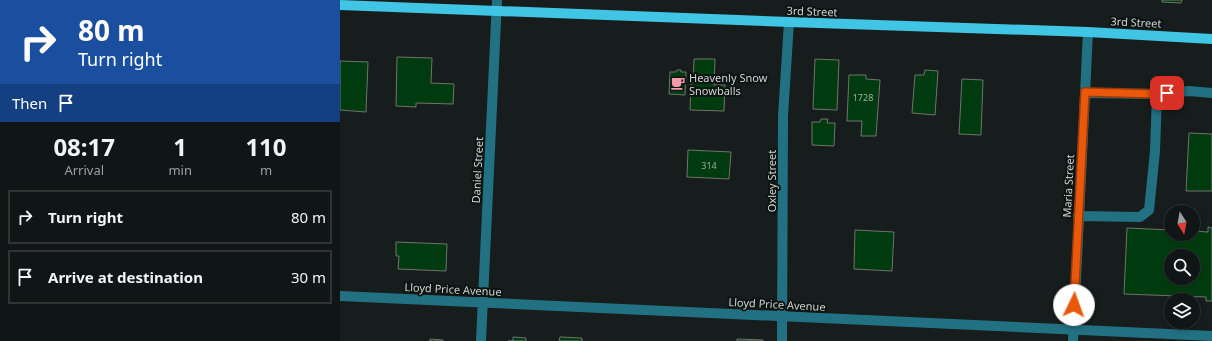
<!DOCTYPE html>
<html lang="en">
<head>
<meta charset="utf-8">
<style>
  body { margin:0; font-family:"Noto Sans",sans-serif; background:#191f1e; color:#f1f3f6; height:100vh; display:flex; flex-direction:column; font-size:15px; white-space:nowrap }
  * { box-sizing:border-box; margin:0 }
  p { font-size:13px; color:#9c9fa0 }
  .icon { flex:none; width:22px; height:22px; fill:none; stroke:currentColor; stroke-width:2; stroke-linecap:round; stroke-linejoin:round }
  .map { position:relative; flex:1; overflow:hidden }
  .side { display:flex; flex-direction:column; background:#101615; width:340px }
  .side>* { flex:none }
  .top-card { background:#1a4fa0; color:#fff; overflow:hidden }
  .needle { width:26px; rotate:169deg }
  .fabs { position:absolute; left:824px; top:205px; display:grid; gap:8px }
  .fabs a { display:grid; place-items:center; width:36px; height:36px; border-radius:50%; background:#101615; box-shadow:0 2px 6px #0003,0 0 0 1px #303534; font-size:20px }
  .pin { position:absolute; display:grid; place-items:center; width:34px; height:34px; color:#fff; margin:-17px; border-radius:8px; box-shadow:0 2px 6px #0006 }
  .me { position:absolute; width:44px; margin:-22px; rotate:3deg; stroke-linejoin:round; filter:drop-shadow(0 0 3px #0008) }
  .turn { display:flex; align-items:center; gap:14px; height:84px; padding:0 12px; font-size:18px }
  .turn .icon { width:52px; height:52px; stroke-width:2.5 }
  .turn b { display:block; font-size:28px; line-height:34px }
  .then { display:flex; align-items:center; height:38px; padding:0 12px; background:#0003; gap:8px; font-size:15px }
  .eta { display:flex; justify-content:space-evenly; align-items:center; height:68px; text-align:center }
  .eta b { font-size:24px; font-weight:700; line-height:28px }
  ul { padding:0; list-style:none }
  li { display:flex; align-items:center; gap:12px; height:54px; margin:0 8px 6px; padding:0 4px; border:2px solid #303534; border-radius:0px }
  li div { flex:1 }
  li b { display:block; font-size:15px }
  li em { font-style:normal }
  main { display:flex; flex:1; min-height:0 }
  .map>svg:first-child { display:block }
  .building { fill:#003b0f; stroke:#6e746e; fill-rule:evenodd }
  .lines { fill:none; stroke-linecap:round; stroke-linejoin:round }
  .minor { stroke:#227183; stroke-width:10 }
  .major { stroke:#40c5e4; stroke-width:10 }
  .route-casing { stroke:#983908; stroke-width:10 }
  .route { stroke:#ea580c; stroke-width:7 }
  .labels { text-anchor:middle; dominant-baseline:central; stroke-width:4; stroke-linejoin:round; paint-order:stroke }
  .number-label { font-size:9px; fill:#9baea2 }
  .street-label { font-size:11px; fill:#cfd4d3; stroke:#0d1412 }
  .poi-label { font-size:11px; fill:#cfd4d3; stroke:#0d1412; text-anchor:start }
</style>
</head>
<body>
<main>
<section class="side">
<div class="top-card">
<div class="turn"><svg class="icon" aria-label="right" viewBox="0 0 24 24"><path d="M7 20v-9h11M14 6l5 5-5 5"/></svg><div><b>80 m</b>Turn right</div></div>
<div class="then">Then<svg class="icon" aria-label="arrive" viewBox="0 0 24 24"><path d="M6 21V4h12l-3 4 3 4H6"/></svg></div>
</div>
<div class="eta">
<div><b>08:17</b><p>Arrival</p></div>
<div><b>1</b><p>min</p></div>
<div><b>110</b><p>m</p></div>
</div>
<ul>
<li><svg class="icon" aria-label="right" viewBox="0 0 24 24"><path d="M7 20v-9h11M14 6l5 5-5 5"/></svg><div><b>Turn right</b></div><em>80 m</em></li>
<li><svg class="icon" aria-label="arrive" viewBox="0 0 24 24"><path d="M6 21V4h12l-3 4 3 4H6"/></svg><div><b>Arrive at destination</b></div><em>30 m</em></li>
</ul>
</section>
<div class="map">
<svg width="872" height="341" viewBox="0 0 872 341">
  <rect width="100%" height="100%" fill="#161d1c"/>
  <path class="building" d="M822 0H842L841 3 822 2Z
    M57 57 92 58 91 83 114 84 113 104 76 103V107L56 106Z
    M354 59H375L374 85H385L384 111 350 110 351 83H353Z
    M475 59 499 60 497 110 473 109Z
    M0 61 28 62 26 112 0 110Z
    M337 70H341V72H346L345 95 329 94 330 72H336Z
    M585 70 598 71 595 115 572 113 575 75H584Z
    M509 75H526V79L540 80 536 136H521L522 121H507Z
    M622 79 643 80 641 135 619 134Z
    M481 119H488L487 123H495L494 146 472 145V122H480Z
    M849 133 872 134V191H846Z
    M348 150 391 152 389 179 347 177Z
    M868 227 872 228V301H866V297L784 294 787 228 831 230V234H853V231L868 232ZM831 256H853V278H831Z
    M515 230 554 232 552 271 514 269Z
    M56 242 107 244 106 271 58 269 59 256H56Z
    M173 337 186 338V341H168H173Z
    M220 337 242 338V341H219Z
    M90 339 103 340V341H90Z
    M397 339 423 340V341H397Z"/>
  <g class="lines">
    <path class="minor" d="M817 94 849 91 872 93
      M738 216 800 217 809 210 815 151 817 94 745 93
      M0 296 872 336
      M141 341 157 0
      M442 341 443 116 449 22
      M733 341 748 32"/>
    <path class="major" d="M0 5 449 22 748 32 872 39"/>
  </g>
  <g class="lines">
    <defs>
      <path id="route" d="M734 305 745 92 817 94 827 93"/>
    </defs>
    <use href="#route" class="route-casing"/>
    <use href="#route" class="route"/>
  </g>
  <defs>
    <symbol id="cafe-bare" viewBox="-9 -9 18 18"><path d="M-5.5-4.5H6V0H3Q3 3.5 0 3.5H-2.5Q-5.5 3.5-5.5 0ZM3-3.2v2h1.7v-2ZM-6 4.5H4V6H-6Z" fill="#f39aa9" stroke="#0d1412" stroke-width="2.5" paint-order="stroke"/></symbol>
  </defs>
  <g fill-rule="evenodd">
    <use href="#cafe-bare" x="328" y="73" width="20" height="20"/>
  </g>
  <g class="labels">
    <g class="number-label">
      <text x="523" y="97">1728</text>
      <text x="369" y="165">314</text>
    </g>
    <g class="street-label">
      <text transform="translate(472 11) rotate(2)">3rd Street</text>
      <text transform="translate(796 22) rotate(3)">3rd Street</text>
      <text transform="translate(137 170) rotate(-87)">Daniel Street</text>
      <text transform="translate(431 181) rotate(-90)">Oxley Street</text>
      <text transform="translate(728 186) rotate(-87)">Maria Street</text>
      <text transform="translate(113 289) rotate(3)">Lloyd Price Avenue</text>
      <text transform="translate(437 304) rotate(3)">Lloyd Price Avenue</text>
    </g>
    <g class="poi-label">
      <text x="349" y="77">Heavenly Snow<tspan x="349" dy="13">Snowballs</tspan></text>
    </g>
  </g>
</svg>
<div class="fabs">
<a><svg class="needle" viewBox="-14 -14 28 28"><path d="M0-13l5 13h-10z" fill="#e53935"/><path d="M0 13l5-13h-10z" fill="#9c9fa0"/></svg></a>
<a><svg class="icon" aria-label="search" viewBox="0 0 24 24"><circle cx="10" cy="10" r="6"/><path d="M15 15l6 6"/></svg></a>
<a><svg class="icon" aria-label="layers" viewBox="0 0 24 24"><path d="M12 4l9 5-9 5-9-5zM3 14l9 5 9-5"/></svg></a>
</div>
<div class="pin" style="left:827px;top:93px;background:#d93025"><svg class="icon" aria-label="arrive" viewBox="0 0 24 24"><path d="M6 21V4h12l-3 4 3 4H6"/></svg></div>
<svg class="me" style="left:734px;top:305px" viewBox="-20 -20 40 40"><circle r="19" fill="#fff"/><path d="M0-13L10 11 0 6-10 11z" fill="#ea580c"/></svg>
</div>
</main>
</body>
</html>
